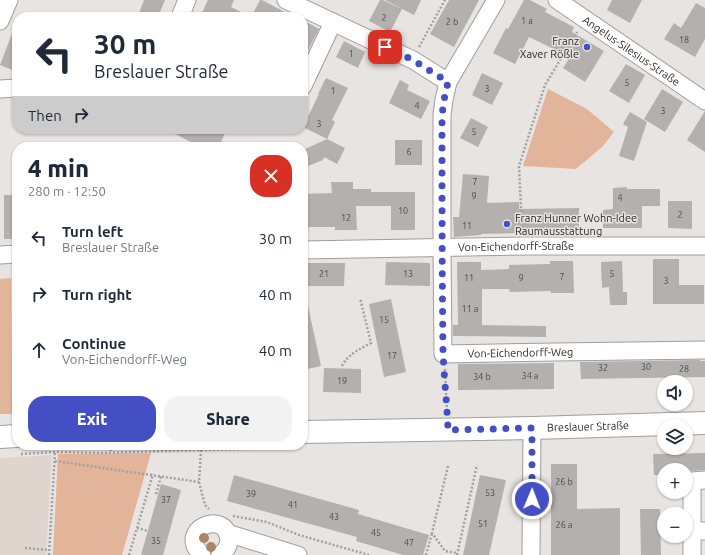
<!DOCTYPE html>
<html lang="en">
<head>
<meta charset="utf-8">
<style>
  body { margin:0; font-family:Ubuntu,sans-serif; background:#f2f2f3; color:#1f2937; height:100vh; display:flex; flex-direction:column; font-size:15px; white-space:nowrap }
  * { box-sizing:border-box; margin:0 }
  p { font-size:13px; color:#747a83 }
  .icon { flex:none; width:22px; height:22px; fill:none; stroke:currentColor; stroke-width:2; stroke-linecap:round; stroke-linejoin:round }
  .map { position:relative; flex:1; overflow:hidden }
  .panel { position:absolute; left:12px; top:142px; width:296px; height:308px; display:flex; flex-direction:column; background:#fff; border-radius:16px; box-shadow:0 1px 3px #0004 }
  .panel>* { flex:none }
  .guide { position:absolute; left:12px; top:12px; width:296px; height:122px; border-radius:16px; box-shadow:0 1px 3px #0004; background:#fff; color:#1f2937; overflow:hidden }
  .fabs { position:absolute; left:657px; top:375px; display:grid; gap:8px }
  .fabs a { display:grid; place-items:center; width:36px; height:36px; border-radius:50%; background:#fff; box-shadow:0 1px 3px #0004; font-size:20px }
  .pin { position:absolute; display:grid; place-items:center; width:34px; height:34px; color:#fff; margin:-17px; border-radius:8px; box-shadow:0 2px 6px #0006 }
  .me { position:absolute; width:44px; margin:-22px; rotate:1deg; stroke-linejoin:round; filter:drop-shadow(0 0 3px #0008) }
  .turn { display:flex; align-items:center; gap:14px; height:84px; padding:0 16px; font-size:18px }
  .turn .icon { width:52px; height:52px; stroke-width:2.5 }
  .turn b { display:block; font-size:28px; line-height:34px }
  .then { display:flex; align-items:center; height:38px; padding:0 16px; background:#0003; gap:8px; font-size:15px }
  .round { display:grid; place-items:center; flex:none; width:42px; height:42px; border-radius:16px; background:#f2f2f3 }
  .head { display:flex; align-items:center; justify-content:space-between; height:68px; padding:0 16px }
  h1 { font-size:24px; font-weight:800; line-height:30px }
  .primary-button { display:flex; gap:8px; margin-top:auto; padding:8px 16px }
  .primary-button a { flex:1; height:46px; border-radius:16px; background:#444fc4; color:#fff; font-size:16px; font-weight:800; line-height:46px; text-align:center }
  .primary-button a+a { background:#f2f2f3; color:#1f2937 }
  ul { padding:0; list-style:none }
  li { display:flex; align-items:center; gap:12px; height:56px; padding:0 16px }
  li div { flex:1 }
  li b { display:block; font-size:15px }
  li em { font-style:normal }
  .map>svg:first-child { display:block }
  .built { fill:#dfd5cf }
  .green { fill:#e2b499 }
  .building { fill:#b3b0ae }
  .lines { fill:none; stroke-linecap:round; stroke-linejoin:round }
  .minor-casing { stroke:#a09d9c; stroke-width:19 }
  .major-casing { stroke:#a09d9c; stroke-width:24 }
  .path { stroke:#a3a19f; stroke-width:2.5; stroke-dasharray:2 2; stroke-linecap:butt }
  .minor { stroke:#fff; stroke-width:17 }
  .major { stroke:#fff; stroke-width:22 }
  .tree { fill:#aa8667 }
  .route { stroke:#444fc4; stroke-width:7; stroke-dasharray:0 12.6 }
  .poi-dot { fill:#444fc4; stroke:#e7e4e2; stroke-width:1.5 }
  .labels { text-anchor:middle; dominant-baseline:central; stroke-width:3; stroke-linejoin:round; paint-order:stroke }
  .number-label { font-size:9px; fill:#4e4c4b }
  .poi-label { font-size:11px; fill:#2c2b2a; stroke:#e7e4e2; text-anchor:end }
  .street-label { font-size:11px; fill:#2c2b2a; stroke:#e7e4e2 }
</style>
</head>
<body>
<div class="map">
<svg width="705" height="555" viewBox="0 0 705 555">
  <rect width="100%" height="100%" fill="#e7e4e2"/>
  <path class="built" d="M52 455 46 555H0V458Z"/>
  <path class="green" d="M548 89 587 109 614 132 602 147 576 169 523 166Z
    M11 278 12 414H0V279Z
    M151 453 122 555H53L58 454Z"/>
  <path class="building" d="M144 0H165L158 17H149L139 13Z
    M208 0H234L231 7 251 17 260 0H262L294 17H200Z
    M380 0H383L402 9 390 32 369 21Z
    M385 0H421L414 15Z
    M449 0H479L454 47 430 34Z
    M524 0H530L547 9 545 12 574 27 572 32 604 51 585 82 563 68 570 57 529 37 515 64 493 53 506 28 508 29Z
    M612 0H642L630 23 607 10Z
    M696 3 705 8V39L695 57 664 39 674 23 681 28Z
    M303 20 319 29 303 60Z
    M16 23H17V72L0 65Z
    M344 41 365 52 358 68 336 57Z
    M626 64 645 75 629 103 609 91Z
    M482 73 503 83 492 105 472 95Z
    M326 78 348 88 332 120 335 122 327 139 303 127 319 94H318Z
    M400 80 409 85 407 90 430 101 421 119 389 103Z
    M662 89 683 102 665 132 644 119Z
    M705 111V152L687 140Z
    M630 112 647 122 634 161 619 156 628 127 623 124Z
    M471 118 488 127 478 147 460 138Z
    M166 129H216L225 133 219 147H200Z
    M327 139 345 148 337 164 324 157 323 160 303 168V150Z
    M395 140H422V165H395Z
    M463 174 489 176 487 203 519 202V209L579 208V231L519 232V233L481 234V235L454 237 453 217H459Z
    M331 182H353V189H371V192H415V230H391V206H356L357 230H335V227H303V194L332 193Z
    M627 187V189H660V206H642V228H603V210L613 209V188Z
    M4 195H17V239H4Z
    M668 201H692V229L668 228Z
    M653 259H679V285H704V304H653Z
    M550 261H573L574 293H551V291L510 292 509 289H482V325L546 326V337L453 336V325H458L457 262H481V270L509 269V265L550 264Z
    M622 261 623 292H627V305H610L609 287 602 288 601 262Z
    M386 262 430 263V286L385 285Z
    M303 263H345L344 286H303Z
    M391 299 406 372 384 377 369 304Z
    M303 306H308L321 366 303 370Z
    M700 360V361H705V377L581 379 580 362Z
    M554 363V389L458 390V364Z
    M324 368 361 369V393L323 392Z
    M705 453V470L691 471 686 473V470H664V475H654L653 454Z
    M551 464H577V509L620 508V555H551Z
    M234 475 359 510 358 514 429 535 423 555H403L356 541 357 537 227 501Z
    M480 475 506 480 499 511 489 555H463Z
    M161 484 181 490 163 555H141Z
    M640 509H660L661 555H641Z"/>
  <g class="lines">
    <defs>
      <g id="minor">
        <path d="M286 0 413 60 448 82"/>
        <path id="s1" d="M496 0 448 82 444 100 442 115V248L443 354 555 352 705 350"/>
        <path id="s2" d="M557 0 705 101"/>
        <path d="M180 17 187 0"/>
        <path d="M0 21 9 0"/>
        <path d="M303 86 333 22"/>
        <path d="M0 89 17 88"/>
        <path id="s3" d="M303 250 526 246H705"/>
        <path d="M0 255 17 254"/>
        <path d="M692 531V481L705 480"/>
        <path d="M227 533 298 555"/>
        <path d="M202 555C175 530 225 508 229 539 229 546 226 551 220 555"/>
        <path d="M531 555 532 428"/>
        <path d="M692 555V531H705"/>
      </g>
      <g id="major">
        <path id="s4" d="M303 432 532 428 705 423"/>
        <path d="M0 437 17 436"/>
      </g>
    </defs>
    <use href="#minor" class="minor-casing"/>
    <use href="#major" class="major-casing"/>
    <path class="path" d="M419 47 445 0
      M524 232 521 208 519 166 545 85 577 32
      M342 366C348 354 360 349 371 343L360 298
      M445 369 447 414
      M111 445V453
      M201 450 199 482 205 505 209 509
      M21 454 55 452 99 453 201 450 296 448
      M55 461 199 482
      M448 466 432 533 445 551 457 553
      M156 494 161 476
      M233 516 267 522 299 535 369 555
      M137 528 148 531
      M25 548 49 550
      M49 555 55 452
      M129 555 153 474
      M426 555 432 533
      M457 555 477 465"/>
    <use href="#minor" class="minor"/>
    <use href="#major" class="major"/>
  </g>
  <g class="tree">
    <circle cx="204" cy="538" r="5"/>
    <circle cx="211" cy="547" r="5"/>
  </g>
  <g class="lines">
    <path class="route" d="M385 47 413 60 448 82 444 100 442 115C442 194 442 272 443 351 444 378 447 404 448 430L532 428V499"/>
  </g>
  <g class="poi-dot">
    <circle cx="587" cy="47" r="4"/>
    <circle cx="507" cy="224" r="4"/>
  </g>
  <g class="labels">
    <g class="number-label">
      <text x="384" y="18">2</text>
      <text x="527" y="21">1 a</text>
      <text x="452" y="22">2 b</text>
      <text x="684" y="40">18</text>
      <text x="351" y="54">1</text>
      <text x="627" y="83">5</text>
      <text x="487" y="89">3</text>
      <text x="333" y="91">1</text>
      <text x="417" y="106">4</text>
      <text x="663" y="111">3</text>
      <text x="319" y="124">3</text>
      <text x="474" y="132">5</text>
      <text x="409" y="152">6</text>
      <text x="475" y="182">7</text>
      <text x="474" y="196">9</text>
      <text x="620" y="198">4</text>
      <text x="403" y="211">10</text>
      <text x="680" y="215">2</text>
      <text x="346" y="218">12</text>
      <text x="467" y="226">11</text>
      <text x="324" y="274">21</text>
      <text x="408" y="274">13</text>
      <text x="612" y="274">5</text>
      <text x="562" y="277">7</text>
      <text x="469" y="278">11</text>
      <text x="521" y="278">9</text>
      <text x="666" y="281">3</text>
      <text x="470" y="309">11 a</text>
      <text x="384" y="320">15</text>
      <text x="392" y="356">17</text>
      <text x="646" y="367">30</text>
      <text x="603" y="368">32</text>
      <text x="684" y="369">28</text>
      <text x="530" y="376">34 a</text>
      <text x="482" y="377">34 b</text>
      <text x="342" y="381">19</text>
      <text x="564" y="482">26 b</text>
      <text x="490" y="493">53</text>
      <text x="251" y="494">39</text>
      <text x="166" y="500">37</text>
      <text x="293" y="505">41</text>
      <text x="334" y="517">43</text>
      <text x="483" y="524">51</text>
      <text x="564" y="525">26 a</text>
      <text x="376" y="533">45</text>
      <text x="156" y="541">35</text>
      <text x="409" y="543">47</text>
    </g>
    <g class="poi-label">
      <text x="579" y="41">Franz<tspan x="579" dy="13">Xaver Rößle</tspan></text>
      <text x="515" y="218" text-anchor="start">Franz Hunner Wohn-Idee<tspan x="515" dy="13">Raumausstattung</tspan></text>
    </g>
    <g class="street-label">
      <text stroke="none"><textPath href="#s2" startOffset="90">Angelus-Silesius-Straße</textPath></text>
      <text stroke="none"><textPath href="#s3" startOffset="213">Von-Eichendorff-Straße</textPath></text>
      <text stroke="none"><textPath href="#s1" startOffset="445">Von-Eichendorff-Weg</textPath></text>
      <text stroke="none"><textPath href="#s4" startOffset="285">Breslauer Straße</textPath></text>
    </g>
  </g>
</svg>
<div class="fabs">
<a><svg class="icon" aria-label="sound" viewBox="0 0 24 24"><path d="M4 9h4l5-4v14l-5-4H4zM17 9q2 3 0 6"/></svg></a>
<a><svg class="icon" aria-label="layers" viewBox="0 0 24 24"><path d="M12 4l9 5-9 5-9-5zM3 14l9 5 9-5"/></svg></a>
<a>+</a>
<a>−</a>
</div>
<div class="pin" style="left:385px;top:47px;background:#d93025"><svg class="icon" aria-label="arrive" viewBox="0 0 24 24"><path d="M6 21V4h12l-3 4 3 4H6"/></svg></div>
<svg class="me" style="left:532px;top:499px" viewBox="-20 -20 40 40"><circle r="17" fill="#444fc4" stroke="#fff" stroke-width="3"/><path d="M0-11L8 9 0 5-8 9z" fill="#fff"/></svg>
<div class="guide">
<div class="turn"><svg class="icon" aria-label="left" viewBox="0 0 24 24"><path d="M17 20v-9H6M10 6l-5 5 5 5"/></svg><div><b>30 m</b>Breslauer Straße</div></div>
<div class="then">Then<svg class="icon" aria-label="right" viewBox="0 0 24 24"><path d="M7 20v-9h11M14 6l5 5-5 5"/></svg></div>
</div>
<section class="panel">
<div class="head"><div><h1>4 min</h1><p>280 m · 12:50</p></div><a class="round" style="background:#d93025;color:#fff"><svg class="icon" aria-label="close" viewBox="0 0 24 24"><path d="M6 6l12 12M18 6L6 18"/></svg></a></div>
<ul>
<li><svg class="icon" aria-label="left" viewBox="0 0 24 24"><path d="M17 20v-9H6M10 6l-5 5 5 5"/></svg><div><b>Turn left</b><p>Breslauer Straße</p></div><em>30 m</em></li>
<li><svg class="icon" aria-label="right" viewBox="0 0 24 24"><path d="M7 20v-9h11M14 6l5 5-5 5"/></svg><div><b>Turn right</b></div><em>40 m</em></li>
<li><svg class="icon" aria-label="ahead" viewBox="0 0 24 24"><path d="M12 20V5M6 11l6-6 6 6"/></svg><div><b>Continue</b><p>Von-Eichendorff-Weg</p></div><em>40 m</em></li>
</ul>
<div class="primary-button"><a>Exit</a><a>Share</a></div>
</section>
</div>
</body>
</html>
